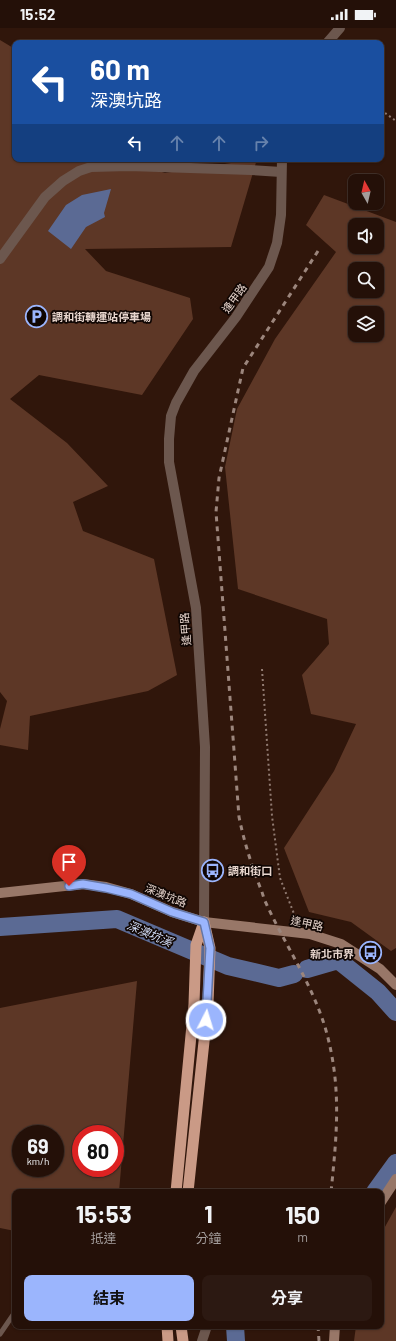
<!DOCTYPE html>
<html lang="zh-TW">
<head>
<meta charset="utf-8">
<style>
  body { margin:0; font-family:Barlow,"Noto Sans TC",sans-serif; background:#2c1912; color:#f1f3f6; height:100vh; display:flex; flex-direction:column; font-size:15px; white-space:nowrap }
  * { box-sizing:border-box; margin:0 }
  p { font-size:13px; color:#a39d9c }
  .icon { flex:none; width:22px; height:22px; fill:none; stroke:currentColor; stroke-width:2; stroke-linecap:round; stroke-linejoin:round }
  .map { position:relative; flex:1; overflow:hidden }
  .drawer { position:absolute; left:12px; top:1161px; width:372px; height:140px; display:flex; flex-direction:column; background:#241008; border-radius:8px; box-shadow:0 1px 3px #0004,0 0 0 1px #413029 }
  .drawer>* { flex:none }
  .banner { position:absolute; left:12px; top:12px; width:372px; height:122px; border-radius:8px; box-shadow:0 1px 3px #0004,0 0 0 1px #413029; background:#1a4fa0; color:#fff; overflow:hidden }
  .needle { width:26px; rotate:352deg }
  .controls { position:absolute; left:348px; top:146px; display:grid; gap:8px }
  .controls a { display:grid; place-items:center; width:36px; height:36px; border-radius:8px; background:#241008; box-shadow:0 1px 3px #0004,0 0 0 1px #413029; font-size:20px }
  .speed { position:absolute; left:12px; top:1097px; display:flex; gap:8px; font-size:20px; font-weight:700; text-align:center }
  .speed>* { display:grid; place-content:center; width:52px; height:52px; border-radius:50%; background:#241008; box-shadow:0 1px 3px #0004,0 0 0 1px #413029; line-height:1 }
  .speed small { font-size:10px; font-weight:400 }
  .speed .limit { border:6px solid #d22; background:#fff; color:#111 }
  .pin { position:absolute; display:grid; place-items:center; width:34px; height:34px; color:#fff; margin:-41px -17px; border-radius:50% 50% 50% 0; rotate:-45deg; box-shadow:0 0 4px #0007 }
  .pin .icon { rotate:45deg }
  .me { position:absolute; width:44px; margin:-22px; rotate:5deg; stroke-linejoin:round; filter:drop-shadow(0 0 3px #0008) }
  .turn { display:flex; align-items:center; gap:14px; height:84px; padding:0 12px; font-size:18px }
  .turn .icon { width:52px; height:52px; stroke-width:2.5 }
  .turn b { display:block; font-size:28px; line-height:34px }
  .lanes { display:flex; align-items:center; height:38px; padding:0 12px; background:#0003; justify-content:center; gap:20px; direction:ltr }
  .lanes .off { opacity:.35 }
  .eta { display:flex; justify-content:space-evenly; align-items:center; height:68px; text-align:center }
  .eta b { font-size:24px; font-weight:700; line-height:28px }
  .action { display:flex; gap:8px; margin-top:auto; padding:8px 12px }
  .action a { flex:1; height:46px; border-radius:8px; background:#9bb5fd; color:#111; font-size:16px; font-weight:700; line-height:46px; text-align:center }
  .action a+a { background:#2c1912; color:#f1f3f6 }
  .status { display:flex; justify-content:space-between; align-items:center; height:28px; padding:0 20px; background:#241008; direction:ltr }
  .status svg { height:11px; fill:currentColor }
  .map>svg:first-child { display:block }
  .green { fill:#5d3726; fill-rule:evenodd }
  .water { fill:#5b6a94 }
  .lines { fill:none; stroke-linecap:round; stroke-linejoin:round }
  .river { stroke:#5b6a94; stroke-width:18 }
  .path { stroke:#917b72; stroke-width:2; stroke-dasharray:2 3; stroke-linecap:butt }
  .service { stroke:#6c574e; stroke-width:5 }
  .minor { stroke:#6c574e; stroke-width:10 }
  .tertiary { stroke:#6c574e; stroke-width:10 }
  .secondary { stroke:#987768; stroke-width:10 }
  .trunk { stroke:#ca9a86; stroke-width:11 }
  .rail { stroke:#9c867d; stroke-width:3; stroke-dasharray:5 5; stroke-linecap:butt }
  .route-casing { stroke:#6576a4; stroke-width:10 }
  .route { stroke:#9bb5fd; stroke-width:7 }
  .labels { text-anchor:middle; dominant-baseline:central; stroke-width:3.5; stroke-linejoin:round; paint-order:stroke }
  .street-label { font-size:11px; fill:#e7d5cd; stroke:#100603 }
  .poi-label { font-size:11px; font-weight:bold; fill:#e7d5cd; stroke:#100603; text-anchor:start }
  .water-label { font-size:12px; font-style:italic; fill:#d1dcf7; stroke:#100603 }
</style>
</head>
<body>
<div class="status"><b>15:52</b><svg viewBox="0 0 49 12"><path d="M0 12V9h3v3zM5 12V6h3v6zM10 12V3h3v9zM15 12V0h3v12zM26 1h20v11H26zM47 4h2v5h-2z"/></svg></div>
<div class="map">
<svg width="396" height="1313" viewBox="0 0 396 1313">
  <rect width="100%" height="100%" fill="#30160b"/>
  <path class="green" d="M0 12 15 21V131H121L165 145 257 131 231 219 85 221 106 243 190 270 193 291 142 367 39 347 10 371 67 415 108 458 73 474 83 503 154 531 177 647 148 663 30 688 28 722 0 717V701L7 673 0 664Z
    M324 167 396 194V920L391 923 351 894 309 884 284 820 334 743 356 696 311 686 302 647 329 616 327 591 238 561 225 439 237 381 275 311 336 224 306 197ZM355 197H377V219H355ZM355 241H377V263H355ZM355 285H377V307H355Z
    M137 953 119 1164H15V1203L0 1200V980ZM21 1106H55V1140H21ZM81 1106H115V1140H81Z
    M396 1179V1313H354L356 1298H381V1206Z"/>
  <path class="water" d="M111 161 104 185 105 189 86 199 71 221 48 203 66 177 82 167Z"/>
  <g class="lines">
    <path class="river" d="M0 899 117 891 228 938 279 950 294 946
      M307 941 338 932 378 964 396 984
      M375 1164 396 1135
      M235 1298 236 1313"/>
    <path class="path" d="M381 82 396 93
      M262 641 272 788 280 850 298 896"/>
    <path class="service" d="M0 1306 15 1284"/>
    <path class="minor" d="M327 15 340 0
      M0 231 45 169 63 153 79 143 91 139 129 138 251 142 281 144
      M202 1313 207 1298"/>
    <path class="tertiary" d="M204 894 205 719 196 580 169 434V411L171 388 176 375 194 343 236 289 269 239 277 215 281 187 282 131"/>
    <path class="secondary" d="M0 865 83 856 106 859 131 866 172 884 204 894 310 906 341 916 380 941 396 957
      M381 1174 396 1151
      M334 1313 335 1298"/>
    <path class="trunk" d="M176 1164 194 976 196 917 204 894
      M188 1164 208 976 210 920 204 894
      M167 1298 168 1313
      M181 1298 183 1313"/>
    <path class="rail" d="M318 223 243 340 219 450 216 484 239 789C244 813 251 836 260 859 262 863 263 868 265 873 284 915 311 954 325 999 342 1057 337 1105 331 1164
      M318 1298 319 1313"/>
  </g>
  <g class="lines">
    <defs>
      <path id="route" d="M69 858 83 856 106 860 131 866 172 884 204 894 210 920 206 992"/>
    </defs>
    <use href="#route" class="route-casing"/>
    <use href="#route" class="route"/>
  </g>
  <defs>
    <symbol id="parking-ring" viewBox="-11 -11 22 22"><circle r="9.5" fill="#100603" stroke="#9bb5fd" stroke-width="1.5"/><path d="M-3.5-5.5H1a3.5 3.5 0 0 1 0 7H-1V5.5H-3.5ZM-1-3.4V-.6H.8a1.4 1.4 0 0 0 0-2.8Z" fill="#9bb5fd"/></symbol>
    <symbol id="bus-ring" viewBox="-11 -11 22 22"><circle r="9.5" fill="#100603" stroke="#9bb5fd" stroke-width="1.5"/><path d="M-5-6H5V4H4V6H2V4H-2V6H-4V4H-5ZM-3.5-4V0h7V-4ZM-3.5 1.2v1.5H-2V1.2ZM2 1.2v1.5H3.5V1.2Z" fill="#9bb5fd"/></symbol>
  </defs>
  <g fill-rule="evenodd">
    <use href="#parking-ring" x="24" y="276" width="25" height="25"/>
    <use href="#bus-ring" x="200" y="830" width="25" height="25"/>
    <use href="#bus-ring" x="358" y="912" width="25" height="25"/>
  </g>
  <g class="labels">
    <g class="street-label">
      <text transform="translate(234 270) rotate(-54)">逢甲路</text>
      <text transform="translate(185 601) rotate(-94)">逢甲路</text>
      <text transform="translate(166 867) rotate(22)">深澳坑路</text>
      <text transform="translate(307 895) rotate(12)">逢甲路</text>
    </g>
    <g class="poi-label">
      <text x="52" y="288">調和街轉運站停車場</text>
      <text x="228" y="842">調和街口</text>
      <text x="354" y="925" text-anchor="end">新北市界</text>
    </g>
    <g class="water-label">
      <text transform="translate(150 905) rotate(23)">深澳坑溪</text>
    </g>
  </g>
</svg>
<div class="controls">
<a><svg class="needle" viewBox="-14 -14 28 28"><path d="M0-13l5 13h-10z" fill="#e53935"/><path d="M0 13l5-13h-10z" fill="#a39d9c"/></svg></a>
<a><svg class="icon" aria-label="sound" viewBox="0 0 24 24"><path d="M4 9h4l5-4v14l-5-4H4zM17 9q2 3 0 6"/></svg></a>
<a><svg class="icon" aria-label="search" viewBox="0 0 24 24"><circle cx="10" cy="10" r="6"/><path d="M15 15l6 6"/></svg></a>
<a><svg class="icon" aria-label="layers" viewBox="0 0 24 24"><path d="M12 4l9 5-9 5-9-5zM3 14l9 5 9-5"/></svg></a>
</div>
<div class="speed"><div>69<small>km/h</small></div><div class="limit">80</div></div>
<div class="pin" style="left:69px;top:858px;background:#d93025"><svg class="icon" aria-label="arrive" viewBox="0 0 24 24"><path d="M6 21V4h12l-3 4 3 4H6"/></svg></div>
<svg class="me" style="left:206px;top:992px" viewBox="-20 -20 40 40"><circle r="17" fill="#9bb5fd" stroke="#fff" stroke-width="3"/><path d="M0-11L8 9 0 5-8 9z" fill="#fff"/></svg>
<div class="banner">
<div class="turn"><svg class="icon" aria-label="left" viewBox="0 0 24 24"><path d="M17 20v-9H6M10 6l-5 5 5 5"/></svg><div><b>60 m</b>深澳坑路</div></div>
<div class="lanes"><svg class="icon" aria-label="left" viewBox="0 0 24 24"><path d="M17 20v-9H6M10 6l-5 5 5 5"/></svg><svg class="icon off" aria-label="ahead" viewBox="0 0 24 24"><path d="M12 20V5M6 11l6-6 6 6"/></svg><svg class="icon off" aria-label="ahead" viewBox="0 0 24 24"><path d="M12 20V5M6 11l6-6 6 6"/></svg><svg class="icon off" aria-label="right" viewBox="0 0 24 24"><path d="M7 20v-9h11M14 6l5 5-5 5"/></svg></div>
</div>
<section class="drawer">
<div class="eta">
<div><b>15:53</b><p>抵達</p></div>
<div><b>1</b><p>分鐘</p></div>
<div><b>150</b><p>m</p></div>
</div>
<div class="action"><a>結束</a><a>分享</a></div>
</section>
</div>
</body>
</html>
